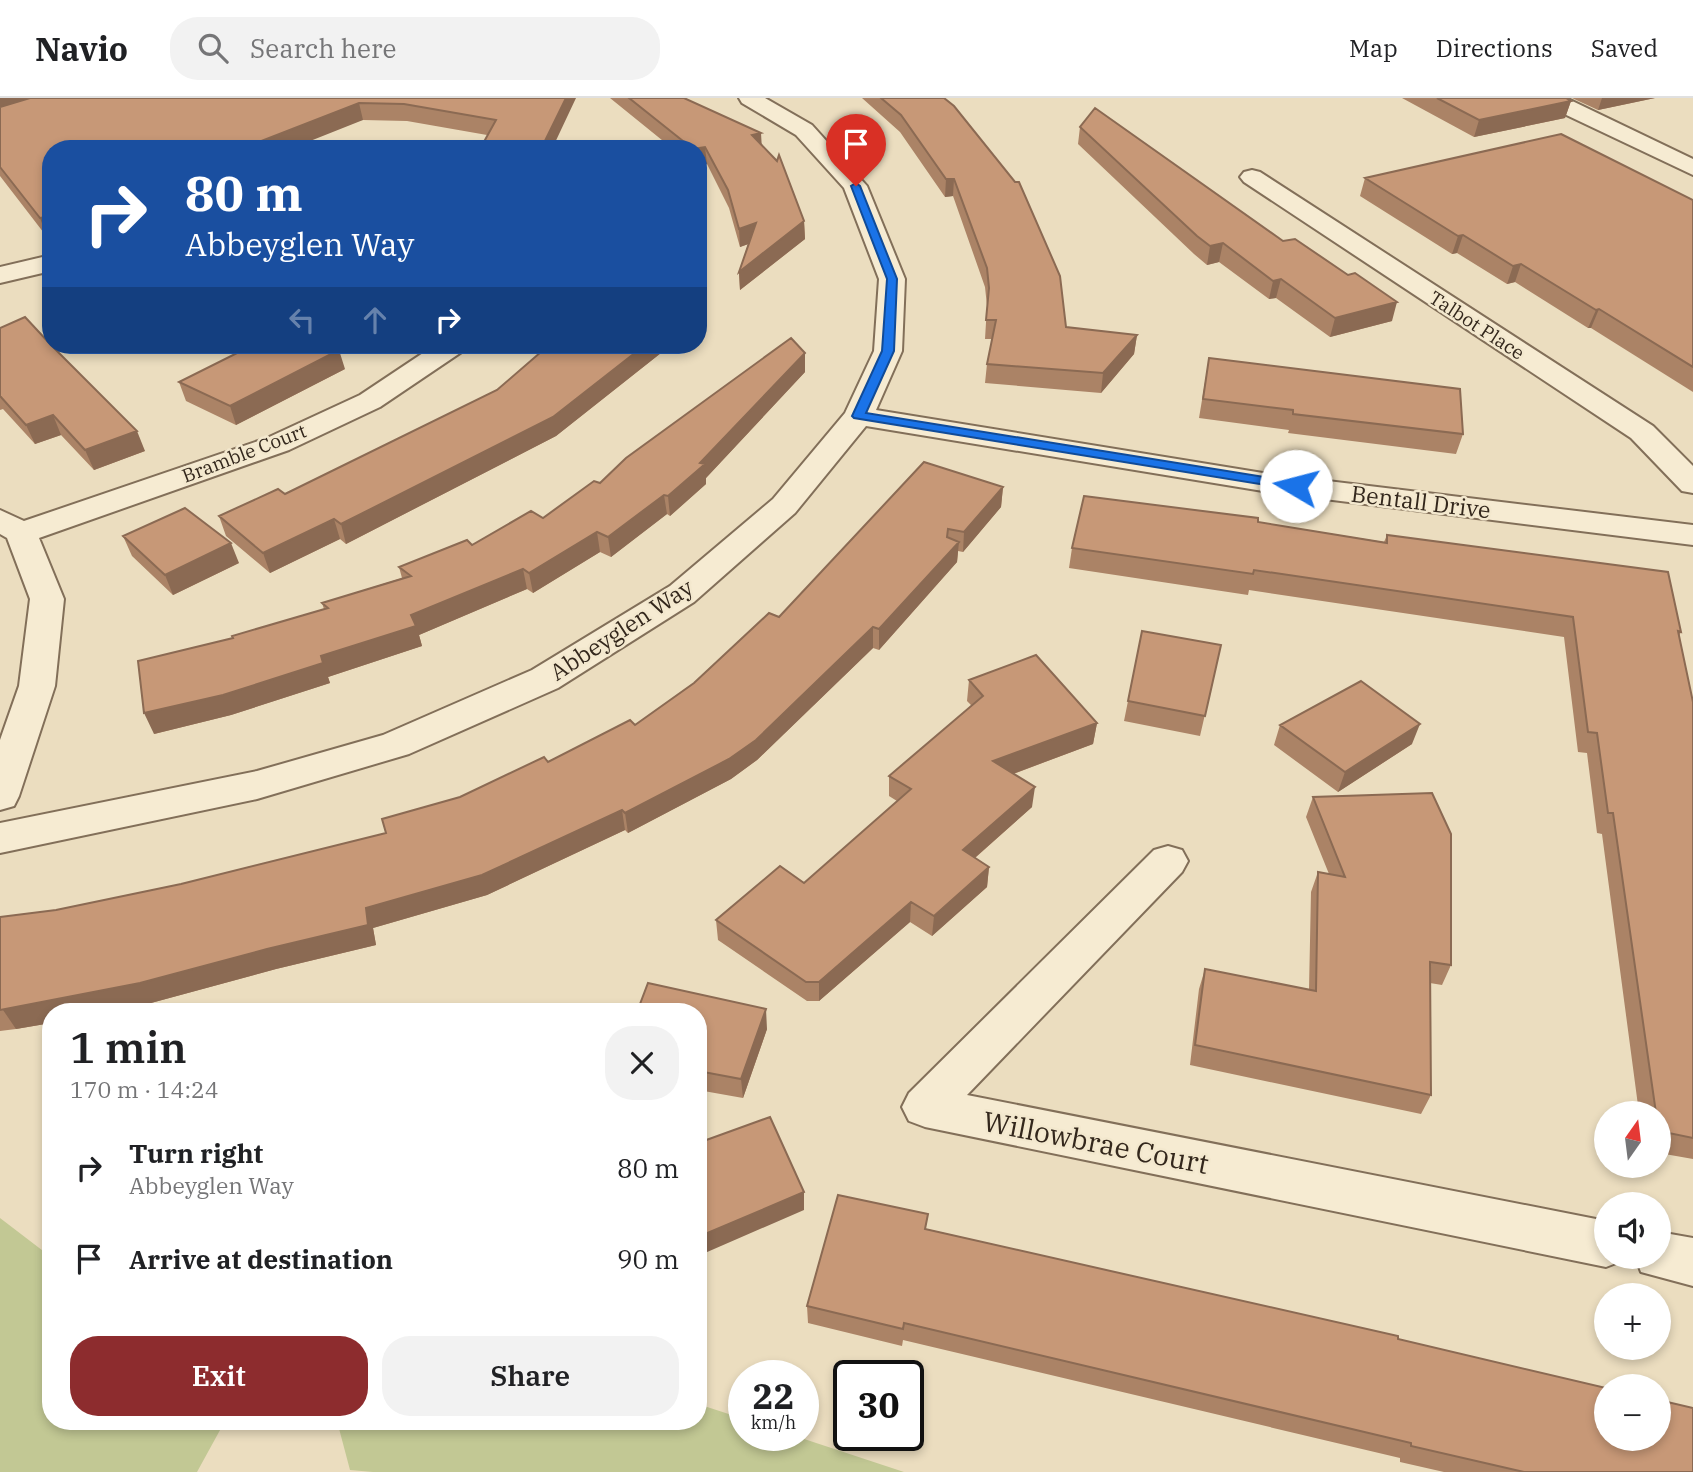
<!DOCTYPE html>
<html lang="en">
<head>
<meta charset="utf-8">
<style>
  body { margin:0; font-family:"IBM Plex Serif",serif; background:#f2f2f2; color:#202124; height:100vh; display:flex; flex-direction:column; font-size:26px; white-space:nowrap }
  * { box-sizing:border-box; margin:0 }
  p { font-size:23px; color:#757577 }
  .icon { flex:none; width:38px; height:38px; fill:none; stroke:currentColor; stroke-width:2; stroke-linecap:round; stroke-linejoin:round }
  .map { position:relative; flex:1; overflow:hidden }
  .panel { position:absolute; left:42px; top:905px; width:665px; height:427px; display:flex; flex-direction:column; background:#fff; border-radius:28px; box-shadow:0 4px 10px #0003 }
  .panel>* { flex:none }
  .hud { position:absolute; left:42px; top:42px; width:665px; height:214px; border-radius:28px; box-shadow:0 4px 10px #0003; background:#1a4fa0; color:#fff; overflow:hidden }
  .needle { width:46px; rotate:14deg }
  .tools { position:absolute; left:1594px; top:1003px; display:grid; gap:14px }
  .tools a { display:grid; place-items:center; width:77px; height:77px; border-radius:50%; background:#fff; box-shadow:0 4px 10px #0003; font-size:35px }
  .speed { position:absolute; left:728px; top:1262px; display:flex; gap:14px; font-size:35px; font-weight:700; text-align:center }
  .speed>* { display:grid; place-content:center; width:91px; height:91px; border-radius:50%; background:#fff; box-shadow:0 4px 10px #0003; line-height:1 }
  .speed small { font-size:18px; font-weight:400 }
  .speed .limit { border:4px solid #111; border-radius:10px; background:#fff; color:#111 }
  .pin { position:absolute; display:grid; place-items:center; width:60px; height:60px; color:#fff; margin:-72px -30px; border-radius:50% 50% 50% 0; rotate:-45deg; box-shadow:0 0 7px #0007 }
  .pin .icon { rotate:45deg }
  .me { position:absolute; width:77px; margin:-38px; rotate:278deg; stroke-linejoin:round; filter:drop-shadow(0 0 5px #0008) }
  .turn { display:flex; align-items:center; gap:24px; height:147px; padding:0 28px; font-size:32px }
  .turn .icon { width:91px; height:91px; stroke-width:2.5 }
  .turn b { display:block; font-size:49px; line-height:60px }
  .lanes { display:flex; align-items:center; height:66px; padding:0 28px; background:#0003; justify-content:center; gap:35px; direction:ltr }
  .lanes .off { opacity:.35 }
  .round { display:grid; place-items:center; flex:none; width:74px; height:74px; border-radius:28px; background:#f2f2f2 }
  .summary { display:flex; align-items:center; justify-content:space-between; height:119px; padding:0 28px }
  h1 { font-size:42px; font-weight:600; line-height:52px }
  .button { display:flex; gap:14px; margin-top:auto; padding:14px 28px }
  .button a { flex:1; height:80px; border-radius:28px; background:#8d2c2e; color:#fff; font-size:28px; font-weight:600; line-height:80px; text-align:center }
  .button a+a { background:#f2f2f2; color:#202124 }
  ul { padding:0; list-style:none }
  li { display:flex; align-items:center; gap:21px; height:91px; padding:0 28px }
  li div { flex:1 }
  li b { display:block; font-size:26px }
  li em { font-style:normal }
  header { display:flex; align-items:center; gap:42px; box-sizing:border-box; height:98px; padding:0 35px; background:#fff; border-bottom:2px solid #e0e0e0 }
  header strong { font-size:33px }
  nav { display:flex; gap:38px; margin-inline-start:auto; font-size:24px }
  .search { width:490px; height:63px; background:#f2f2f2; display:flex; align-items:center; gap:18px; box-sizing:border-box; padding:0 24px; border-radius:28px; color:#757577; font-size:26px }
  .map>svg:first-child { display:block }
  .green { fill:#c2c894 }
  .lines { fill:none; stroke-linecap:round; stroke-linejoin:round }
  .street-casing { stroke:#826f59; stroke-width:4 }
  .street { fill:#f6ebd2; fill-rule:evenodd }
  .wall { fill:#ab8366 }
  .shaded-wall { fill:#8b6a53 }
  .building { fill:#c79877; stroke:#8b6a53; stroke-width:2 }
  .route { fill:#1a73e8; stroke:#114b97; stroke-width:2 }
  .labels { text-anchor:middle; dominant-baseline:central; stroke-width:5; stroke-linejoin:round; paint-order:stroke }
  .far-street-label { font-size:19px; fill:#33271c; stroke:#f3e8ce }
  .street-label { font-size:23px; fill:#33271c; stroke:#f3e8ce }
  .near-street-label { font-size:28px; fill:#33271c; stroke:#f3e8ce }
</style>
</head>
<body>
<header>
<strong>Navio</strong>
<div class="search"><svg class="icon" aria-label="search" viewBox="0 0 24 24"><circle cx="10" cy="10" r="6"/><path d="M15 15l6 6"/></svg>Search here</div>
<nav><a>Map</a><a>Directions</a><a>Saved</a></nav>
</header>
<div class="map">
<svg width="1693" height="1374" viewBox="0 0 1693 1374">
  <rect width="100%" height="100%" fill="#ebddbf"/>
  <path class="green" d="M0 1120 51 1159V1323H225L197 1374H0Z
    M698 1306 744 1321V1337H792L904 1374H373L350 1372 337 1323H698Z"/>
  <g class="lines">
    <defs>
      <path id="street" d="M739 0H765L812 27 867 88 905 181 902 253 876 312 1269 376 1693 427V447L1269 394 866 328 795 415 694 504 558 590 409 656 257 701 0 755V725L257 673 383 637 532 572 670 488 773 401 845 315 874 253 879 181 844 90 796 37 742 5Z
        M1538 0H1566L1693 61V77L1541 5Z
        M1252 72 1260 74 1653 328 1693 368V395L1682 393 1631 340 1244 84 1240 79 1244 74Z
        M51 157V173L0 185V169Z
        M435 247H467L463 253 380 309 289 352 39 440 64 501 55 588 19 698 14 708 0 712V642L19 588 30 501 7 440 0 436V412L24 423 267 340 360 297Z
        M1168 748 1182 752 1188 763 1182 774 967 997 1606 1123V1158H1625L1624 1162 1606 1169 925 1029 909 1023 902 1009 909 995 1154 752Z
        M1659 1134 1693 1140V1188L1641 1174 1635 1158H1659Z"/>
    </defs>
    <use href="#street" class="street-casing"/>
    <use href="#street" class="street"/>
  </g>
  <path class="wall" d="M0 0H576L487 37 407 23 363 22 51 51V138L47 139 0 78Z
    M610 0H684L762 47 804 123 805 141 740 192 739 174 748 146 740 149 729 110 707 66 698 68V51H673Z
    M862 0H944L1066 229 1137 237 1134 256 1101 295 985 285 987 266 992 241H985L987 208 985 189 953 98 945 99 900 34Z
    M1402 0H1566L1571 3 1565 20 1474 39Z
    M1572 0H1655L1598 12Z
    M1080 29 1392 223 1330 239 1276 200 1269 201 1219 164 1207 167 1194 156 1078 46Z
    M1365 80 1693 102V294L1591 230H1588L1515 184 1507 186 1457 155 1452 156 1360 98Z
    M0 230 145 353 94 372 61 337 35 346 3 311 0 312Z
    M666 251 556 338 346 446 340 441 270 475 226 438 219 418 285 396 497 292Z
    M805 255V274L706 380V386L670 418 667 416 611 459 600 454 533 495 527 491 419 537 422 548 328 579 330 585 231 617 154 636 233 540 324 511 322 505 402 480 399 469 472 447 543 420 600 385Z
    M1209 260 1463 336 1456 356 1288 335 1289 332 1199 320Z
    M345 271 236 327 186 303 179 284Z
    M1003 389 1001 409 963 454 958 453 957 464 879 552 873 550 757 662 731 681 628 735 625 732 487 797 373 830 376 847 276 871 151 905 51 914V925L16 931 0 933V819L56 812 181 786 386 735 460 699 548 664 635 627 694 585 779 519Z
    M1258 424 1384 444 1387 437 1681 534 1679 538 1693 604V1061L1659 1055V1015H1639L1602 736 1597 735 1587 655 1578 654 1564 539 1249 492 1248 497 1069 470 1072 450Z
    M123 438 239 465 173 497 132 458Z
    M1221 547 1200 638 1124 623 1128 603Z
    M969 582 1097 625 1093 646 1013 676 1032 709 975 760 989 769 987 789 932 838 910 824 819 903H807L718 842 716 822 804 785 897 703 889 698V678L972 608 967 603Z
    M1280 627 1412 646 1338 694 1274 647Z
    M1313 699 1451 867 1442 887 1430 885 1431 997 1421 1016 1190 967 1199 891 1205 871 1309 892 1311 794 1318 774 1329 776 1306 719Z
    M698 914 767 931 743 1000 698 992Z
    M927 1131 1398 1241 1693 1374H1444L1400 1364V1360L903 1242 902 1248 808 1225 807 1208Z"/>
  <path class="shaded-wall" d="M0 0H29L0 10Z
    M566 0H576L552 51H541Z
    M1602 0H1655L1598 12Z
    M1571 3 1565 20 1474 39 1479 22Z
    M359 5 363 22 290 51H241Z
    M761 35 762 52 752 37Z
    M705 49 707 66 698 68V51Z
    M946 81H954L953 98 945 99Z
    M51 118V138L47 139 40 120Z
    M804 123 805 141 740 192 739 174Z
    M756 125 757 143 740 149 739 131Z
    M1463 137 1457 155 1452 156 1458 138Z
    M1223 145 1219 164 1207 167 1210 148Z
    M1521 166 1515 184 1507 186 1513 168Z
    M1281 181 1276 200 1269 201 1273 183Z
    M1397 204 1392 223 1330 239 1335 220Z
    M1599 211 1591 230H1588L1596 212Z
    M1137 237 1134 256 1101 295 1103 275Z
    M645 247H665L666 251 556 338 346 446 341 426Z
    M339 252 345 271 236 327 230 308Z
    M805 255V274L706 380V386L670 418 668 398Z
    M53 317 61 337 35 346 26 327Z
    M137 333 145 353 94 372 85 352Z
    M1003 389 1001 409 963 454 964 434Z
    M664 397 667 416 611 459 608 439Z
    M334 421 340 441 270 475 263 455Z
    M948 431 947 451 959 444 957 464 879 552V531L947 439Z
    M597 434 600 454 533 495 529 475Z
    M231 445 239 465 173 497 165 477Z
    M523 471 527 491 419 537 422 548 328 579 330 585 231 617 154 636 144 615 321 558 411 517Z
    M873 529V550L757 662 731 681 628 735 625 715Z
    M1097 625 1093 646 991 684 993 663Z
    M1420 626 1412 646 1338 694 1345 674Z
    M1035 689 1032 709 961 772 963 752Z
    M622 712 625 732 487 797 373 830 376 847 276 871 151 905 108 914H51V925L16 931 3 912 366 810Z
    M989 769 987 789 932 838 934 818Z
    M911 804 910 824 819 903V884Z
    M766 911 767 931 743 1000 741 981Z
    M804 1094V1112L698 1158V1139Z"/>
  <path class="building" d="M30 0H566L541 51H480L496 22 404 6 359 5 241 51H51V118L40 120 0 69V9Z
    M629 0H684L761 35 752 37 777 63 779 57 804 123 739 174 756 125 739 131 728 92 705 49 693 51Z
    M881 0H944L954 8 1015 84H1019L1060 178 1066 229 1137 237 1103 275 987 266 996 222H986L989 190 987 170 954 81H946L901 17Z
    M1437 0H1566L1571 3 1479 22Z
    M1095 10 1283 143 1295 141 1348 177 1355 175 1397 204 1335 220 1281 181 1273 183 1223 145 1210 148 1197 138 1080 29Z
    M1561 36 1693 102V269L1599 211 1596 212 1521 166 1513 168 1463 137 1458 138 1365 80Z
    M25 219 51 247 137 333 85 352 53 317 26 327 0 298V230Z
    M791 240 805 255 700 365 705 366 668 398 664 397 608 439 597 434 529 475 523 471 411 517 416 528 321 558 323 565 223 597 144 615 138 563 233 540 232 538 328 510 322 505 411 478 399 469 467 442 472 447 531 413 543 420 594 383 600 385 626 360Z
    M253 247H329L339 252 230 308 179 284Z
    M549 247H645L553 319 341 426 334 421 263 455 219 418 278 391 285 396 497 292Z
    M1209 260 1460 291 1463 336 1293 316V312L1203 301Z
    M924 364 1003 389 964 434 948 431 947 439 959 444 879 531 873 529 756 642 729 661 625 715 622 712 482 777 366 810 368 827 267 851 140 885 0 912V819L56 812 181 786 386 735 382 721 460 699 544 659 548 664 630 622 635 627 694 585 769 515 779 519Z
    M1084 398 1258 420V424L1387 445V437L1668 474 1681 534 1678 533 1693 604V1040L1659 1033V1015H1656L1613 715H1608L1597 635 1588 634 1573 519 1254 472 1253 476 1072 450Z
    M185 410 231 445 165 477 123 438Z
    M1142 533 1221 547 1205 618 1128 603Z
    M1036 557 1097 625 993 663 1035 689 963 752 989 769 934 818 911 804 819 884H806L716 822 780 768 804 785 911 691 889 678 983 598 969 582Z
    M1361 583 1420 626 1345 674 1280 627Z
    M1432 695 1451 736V867L1430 864 1431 997 1195 947 1205 871 1316 893 1318 774 1345 779 1313 699Z
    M648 885 766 911 741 981 698 973V914H637Z
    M770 1019 804 1094 698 1139V1045Z
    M838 1097 928 1116 925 1131 1398 1238V1241L1606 1290V1340H1659V1302L1693 1310V1374H1524L1411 1348V1345L904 1225 903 1231 807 1208Z"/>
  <path class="route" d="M856 85 860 88 897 181 894 253 866 315 1296 384 1302 388 1296 392 854 320 852 318 882 253 887 181 851 88Z"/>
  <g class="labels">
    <g class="far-street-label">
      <text transform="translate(1477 227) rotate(33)">Talbot Place</text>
      <text transform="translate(244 355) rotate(-21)">Bramble Court</text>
    </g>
    <g class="street-label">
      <text transform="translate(1421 403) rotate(7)">Bentall Drive</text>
      <text transform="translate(621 531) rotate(-33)">Abbeyglen Way</text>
    </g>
    <g class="near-street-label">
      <text transform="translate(1096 1044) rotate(11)">Willowbrae Court</text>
    </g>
  </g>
</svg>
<div class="tools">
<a><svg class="needle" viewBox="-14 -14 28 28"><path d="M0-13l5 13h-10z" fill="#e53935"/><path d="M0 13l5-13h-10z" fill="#757577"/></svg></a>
<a><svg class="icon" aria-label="sound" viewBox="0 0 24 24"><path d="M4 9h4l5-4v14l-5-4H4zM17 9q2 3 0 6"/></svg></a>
<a>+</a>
<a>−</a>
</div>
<div class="speed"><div>22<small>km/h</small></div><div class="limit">30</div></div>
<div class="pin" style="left:856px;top:88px;background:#d93025"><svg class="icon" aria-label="arrive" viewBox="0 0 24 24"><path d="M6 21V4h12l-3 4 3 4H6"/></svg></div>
<svg class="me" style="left:1296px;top:388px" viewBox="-20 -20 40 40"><circle r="19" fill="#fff"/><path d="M0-13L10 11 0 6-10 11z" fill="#1a73e8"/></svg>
<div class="hud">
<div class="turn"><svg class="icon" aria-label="right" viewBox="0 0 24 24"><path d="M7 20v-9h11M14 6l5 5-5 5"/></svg><div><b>80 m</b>Abbeyglen Way</div></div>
<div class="lanes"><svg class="icon off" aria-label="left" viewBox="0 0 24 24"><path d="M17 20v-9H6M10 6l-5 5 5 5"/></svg><svg class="icon off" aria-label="ahead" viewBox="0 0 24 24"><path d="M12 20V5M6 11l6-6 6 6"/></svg><svg class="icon" aria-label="right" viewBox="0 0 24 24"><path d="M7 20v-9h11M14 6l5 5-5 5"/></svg></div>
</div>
<section class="panel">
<div class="summary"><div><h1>1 min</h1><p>170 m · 14:24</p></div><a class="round"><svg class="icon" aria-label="close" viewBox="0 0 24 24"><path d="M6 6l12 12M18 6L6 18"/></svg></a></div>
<ul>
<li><svg class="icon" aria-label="right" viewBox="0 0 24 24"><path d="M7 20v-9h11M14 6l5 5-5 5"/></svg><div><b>Turn right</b><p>Abbeyglen Way</p></div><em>80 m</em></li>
<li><svg class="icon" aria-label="arrive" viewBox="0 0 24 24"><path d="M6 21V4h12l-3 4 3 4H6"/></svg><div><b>Arrive at destination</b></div><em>90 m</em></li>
</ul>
<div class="button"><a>Exit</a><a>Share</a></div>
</section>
</div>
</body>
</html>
